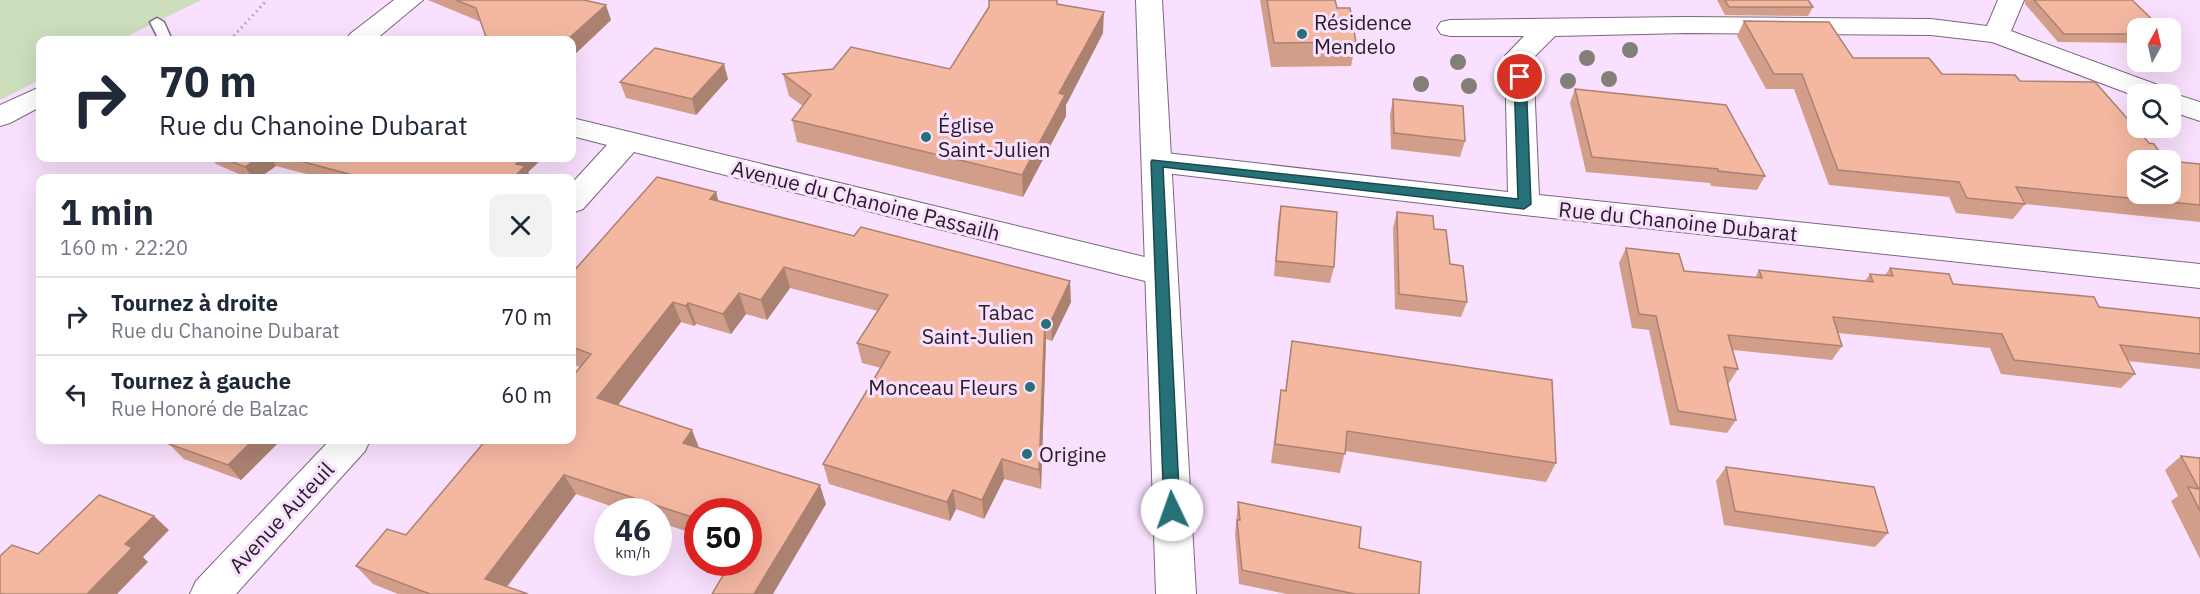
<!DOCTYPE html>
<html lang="fr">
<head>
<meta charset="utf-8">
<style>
  body { margin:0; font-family:"IBM Plex Sans",sans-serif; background:#f2f2f3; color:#1f2937; height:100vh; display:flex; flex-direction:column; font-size:22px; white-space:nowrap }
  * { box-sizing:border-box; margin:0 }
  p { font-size:20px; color:#747a83 }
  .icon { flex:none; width:33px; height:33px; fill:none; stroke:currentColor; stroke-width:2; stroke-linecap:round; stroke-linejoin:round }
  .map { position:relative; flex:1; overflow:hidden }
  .details { position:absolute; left:36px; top:174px; width:540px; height:270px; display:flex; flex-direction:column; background:#fff; border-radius:12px; box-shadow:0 6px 24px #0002 }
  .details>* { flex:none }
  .banner { position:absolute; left:36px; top:36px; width:540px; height:126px; border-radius:12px; box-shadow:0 6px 24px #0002; background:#fff; color:#1f2937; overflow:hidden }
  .needle { width:39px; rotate:8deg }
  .tools { position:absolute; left:2127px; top:18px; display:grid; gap:12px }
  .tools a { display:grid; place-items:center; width:54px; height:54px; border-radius:12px; background:#fff; box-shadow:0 6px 24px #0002; font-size:30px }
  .speed { position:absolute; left:594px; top:498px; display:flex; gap:12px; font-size:30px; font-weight:700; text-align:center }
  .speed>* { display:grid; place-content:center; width:78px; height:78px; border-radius:50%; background:#fff; box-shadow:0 6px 24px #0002; line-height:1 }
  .speed small { font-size:15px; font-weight:400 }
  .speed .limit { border:9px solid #d22; background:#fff; color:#111 }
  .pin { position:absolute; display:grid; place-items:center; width:51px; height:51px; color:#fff; margin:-26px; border:3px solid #fff; border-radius:50%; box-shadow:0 2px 6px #0007 }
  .me { position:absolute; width:66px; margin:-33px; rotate:357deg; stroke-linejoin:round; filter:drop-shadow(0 0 4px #0008) }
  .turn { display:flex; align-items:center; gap:21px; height:126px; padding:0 24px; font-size:27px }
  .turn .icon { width:78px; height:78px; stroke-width:2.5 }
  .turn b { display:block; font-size:42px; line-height:51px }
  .round { display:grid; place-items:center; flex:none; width:63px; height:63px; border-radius:12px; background:#f2f2f3 }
  .head { display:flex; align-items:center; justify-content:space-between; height:102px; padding:0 24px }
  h1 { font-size:36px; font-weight:700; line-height:45px }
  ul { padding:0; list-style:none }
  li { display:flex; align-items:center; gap:18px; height:78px; padding:0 24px; border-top:2px solid #e0e1e3 }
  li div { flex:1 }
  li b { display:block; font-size:22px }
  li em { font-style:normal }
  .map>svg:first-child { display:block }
  .green { fill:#cddebd }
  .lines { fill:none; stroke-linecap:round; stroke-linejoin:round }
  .lane-casing { stroke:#7c6680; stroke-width:3 }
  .street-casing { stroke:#7c6680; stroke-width:2 }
  .secondary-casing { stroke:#7c6680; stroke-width:2 }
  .path { stroke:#b09db4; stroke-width:3; stroke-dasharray:1.5 4; stroke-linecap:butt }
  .lane { fill:#fff; fill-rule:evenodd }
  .street { fill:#fff; fill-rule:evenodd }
  .secondary { fill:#fff; fill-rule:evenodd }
  .tree { fill:#817f77 }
  .wall { fill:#d29e8a }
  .shaded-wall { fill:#ab8171 }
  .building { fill:#f4b8a1; stroke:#ab8171; stroke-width:1.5 }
  .route { fill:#267177; stroke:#19494d; stroke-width:1.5 }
  .poi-dot { fill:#267177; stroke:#f9e0fe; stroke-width:2 }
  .labels { text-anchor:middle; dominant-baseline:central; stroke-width:6; stroke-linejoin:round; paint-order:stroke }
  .poi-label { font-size:21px; fill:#261d28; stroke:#f9e0fe; text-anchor:start }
  .street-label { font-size:21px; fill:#261d28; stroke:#f9e0fe }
</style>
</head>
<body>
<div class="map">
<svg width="2200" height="594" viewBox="0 0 2200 594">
  <rect width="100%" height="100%" fill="#f9e0fe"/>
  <path class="green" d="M0 0H201L120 40H40V80L0 100Z"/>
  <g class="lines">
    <defs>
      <path id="lane" d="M157 18 164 22 172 40H159L150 22Z"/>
      <path id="street" d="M394 0H423L375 40H346L350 34Z
        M1998 0H2024L2011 31 2166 88 2168 92 2200 102V121L2170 111V94H2138V97L1992 42 1931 35 1686 33 1555 36 1533 58 1539 195 2200 264V288L1524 215 1157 172 1147 169 1142 162 1147 155 1157 152 1508 192 1505 56 1524 36H1450L1441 34 1437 28 1441 22 1450 20 1686 17 1931 19 1987 26Z
        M40 87V107L10 123 0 126V105Z
        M572 118 1161 261 1172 265 1177 273 1172 281 1161 285 634 152 583 209 572 213V183L607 145 572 136Z
        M330 440H370L365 451 236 594H190L196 581Z"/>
      <path id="secondary" d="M1136 0H1162L1196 594H1156Z"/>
    </defs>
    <use href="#lane" class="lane-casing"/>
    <use href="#street" class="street-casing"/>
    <use href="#secondary" class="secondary-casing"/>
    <path class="path" d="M230 40 267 0"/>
    <use href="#lane" class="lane"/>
    <use href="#street" class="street"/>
    <use href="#secondary" class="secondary"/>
  </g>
  <g class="tree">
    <circle cx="1630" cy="50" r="8"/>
    <circle cx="1587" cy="58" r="8"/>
    <circle cx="1458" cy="62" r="8"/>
    <circle cx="1609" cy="79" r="8"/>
    <circle cx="1568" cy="81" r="8"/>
    <circle cx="1421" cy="84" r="8"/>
    <circle cx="1469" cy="86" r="8"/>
  </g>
  <path class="wall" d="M428 0H584L611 20 572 57V40L481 22Z
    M1260 0H1335L1337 8 1356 42 1351 66 1271 67Z
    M1717 0H1808L1813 7 1808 16 1725 15Z
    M2025 0H2132L2138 28V43L2058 42 2025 4Z
    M1059 4 1103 33 1066 105V116L1023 197 797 142 792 120 803 106 789 96 783 74 950 69Z
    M1744 21 1853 58 1942 74 2020 81 2165 160 2200 164V222L2025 204 2013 219 1956 213 1949 197 1829 185 1794 89H1766L1737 36Z
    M728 79 696 115 626 98 620 82Z
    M1575 89 1765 176 1757 190 1711 186 1710 183 1586 172 1570 103Z
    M1393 99 1465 141 1460 157 1391 149 1390 115Z
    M211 158H543L528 172 531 178H322L276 166 259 178H248L216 164Z
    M716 192 718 201 1071 302 1052 341 1046 339 1041 489 1004 479 984 519 956 509 950 521 829 484 823 464 881 368 862 363 857 343 878 311 790 288 767 320 746 314 731 334 696 324 694 326 681 322 618 405 699 448 826 504 748 562V512H698V535L658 522V512H628L576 494 507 587 528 594H398L373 584 356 566 406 535 572 440 580 367 572 364V273Z
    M1281 206 1334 267 1330 283 1274 276 1278 222Z
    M1397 212 1434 229 1467 302 1461 317 1395 309 1393 228Z
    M1626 248 1684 271 1755 278 1759 270 1865 281 1870 274 1885 275 1890 268 1953 284 2099 307 2200 318V369L2128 361 2135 374 2121 388 2001 374 1990 348 1838 333 1842 346 1832 360 1733 350 1738 369 1729 383H1728L1736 420 1727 433 1670 425 1649 330 1632 328 1619 263Z
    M1292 341 1556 463 1546 482 1345 451 1340 473 1271 463 1278 410 1281 390 1285 391Z
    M281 440 241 480 184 459 169 444Z
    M2181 456 2200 458V559L2171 501 2178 496 2165 470Z
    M1726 467 1888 533 1875 547 1724 525 1716 481Z
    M1238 502 1359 548 1419 594H1286L1239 584 1235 534Z"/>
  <path class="shaded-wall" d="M606 5 611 20 572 57V40H567Z
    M1104 12 1103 33 1066 105V116L1023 197 1022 175 1059 93Z
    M724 64 728 79 696 115 692 99Z
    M258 158H271L276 166 259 178H253L245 167Z
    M522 158H543L528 172 531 178H513L516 164Z
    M716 192 722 213 710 199Z
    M784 267 790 288 767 320 761 300Z
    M1070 281 1071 302 1052 341 1051 321Z
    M739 293 746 314 731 334 723 314Z
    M673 302 681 322 608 418 597 398Z
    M688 303 696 324 694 326 686 306Z
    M1045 319 1046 339 1041 489 1039 470Z
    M692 430 700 450 683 443Z
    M253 440H281L241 480 228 465Z
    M1002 459 1004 479 984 519 982 500Z
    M564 475 576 494 501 594 485 579Z
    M820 485 826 504 773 594H754Z
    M953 490 956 509 950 521 947 502Z
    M154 516 169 530 143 557 148 562 117 594H87L125 544Z"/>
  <path class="building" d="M456 0H584L606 5 567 40H487L476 8Z
    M989 0H1057V4L1104 12 1059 93 1065 95 1022 175 792 120 811 95 783 74 833 69 851 47 950 69 989 7Z
    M1267 0H1335L1337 8H1350L1356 42 1274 43Z
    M1725 0H1808L1813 7H1729Z
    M2034 0H2132L2161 28H2138V34H2064Z
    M1744 21 1829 22 1853 58H1929L1942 74 2015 75 2020 81 2095 82 2149 143 2154 144 2165 160H2138V194H2170V161L2200 164V205L2016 187 2025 204 1967 198 1959 182 1838 170 1802 74H1774Z
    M655 48 724 64 692 99 620 82Z
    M1575 89 1726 105 1765 176 1718 171V169L1592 157Z
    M1393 99 1463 106 1465 141 1394 133Z
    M223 158H258L245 167Z
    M289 158H522L516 164 525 166 513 178H364Z
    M657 177 716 192 710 199 854 236 861 227 1070 281 1051 321 1045 319 1039 470 1002 459 982 500 953 490 947 502 823 464 890 352 857 343 888 295 784 267 761 300 739 293 723 314 688 303 686 306 673 302 597 398 692 430 683 443 820 485 754 594H712L731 562H748V512H698V519L564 475 485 579 528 594H430L356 566 387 529 406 535 486 440H572V377L591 354 572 347V273Z
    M1281 206 1337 212 1334 267 1276 261Z
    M1397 212 1433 216 1434 229 1446 230 1450 264 1463 266 1467 302 1399 294Z
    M1626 248 1679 254 1684 271 1762 278 1759 270 1873 282 1870 274 1893 276 1890 268 1949 274 1953 284 2094 297 2099 307 2200 318V354L2120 345 2135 374 2014 360 2002 334 1833 317 1842 346 1728 335 1738 369 1724 367 1736 420 1678 411 1656 316 1639 314Z
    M1292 341 1552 380 1556 463 1347 431 1345 454 1275 444 1281 390 1286 391Z
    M174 440H253L228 465 169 444Z
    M2181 456 2200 458V511L2188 487 2199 489Z
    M1726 467 1874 487 1888 533 1735 511Z
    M99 495 154 516 125 544 132 548 87 594H0V556L12 545 38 554Z
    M1238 502 1361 527 1359 548 1421 562 1419 594H1355L1242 570 1237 520H1240Z"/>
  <path class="route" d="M1520 74 1526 77 1531 204 1524 209 1163 167 1180 510 1178 514 1172 516 1167 514 1164 510 1151 162 1152 160 1518 199 1514 77Z"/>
  <g class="poi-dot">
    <circle cx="1302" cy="34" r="6"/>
    <circle cx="926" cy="137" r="6"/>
    <circle cx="1046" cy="324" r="6"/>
    <circle cx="1030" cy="387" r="6"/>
    <circle cx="1027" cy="454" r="6"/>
  </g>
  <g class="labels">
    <g class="poi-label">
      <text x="1314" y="22">Résidence<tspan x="1314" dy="24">Mendelo</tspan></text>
      <text x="938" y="125">Église<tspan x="938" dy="24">Saint-Julien</tspan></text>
      <text x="1034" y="312" text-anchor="end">Tabac<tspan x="1034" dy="24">Saint-Julien</tspan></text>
      <text x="1018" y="387" text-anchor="end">Monceau Fleurs</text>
      <text x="1039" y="454">Origine</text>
    </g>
    <g class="street-label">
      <text transform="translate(866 200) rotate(14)">Avenue du Chanoine Passailh</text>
      <text transform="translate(1678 221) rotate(6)">Rue du Chanoine Dubarat</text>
      <text transform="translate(281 517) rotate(-47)">Avenue Auteuil</text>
    </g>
  </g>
</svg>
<div class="tools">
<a><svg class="needle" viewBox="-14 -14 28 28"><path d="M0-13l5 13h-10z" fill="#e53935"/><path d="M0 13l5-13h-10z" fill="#747a83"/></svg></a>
<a><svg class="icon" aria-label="search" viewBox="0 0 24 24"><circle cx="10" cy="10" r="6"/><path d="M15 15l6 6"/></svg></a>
<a><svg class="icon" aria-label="layers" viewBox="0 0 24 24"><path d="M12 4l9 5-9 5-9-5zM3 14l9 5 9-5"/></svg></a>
</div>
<div class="speed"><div>46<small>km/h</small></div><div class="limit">50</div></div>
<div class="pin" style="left:1520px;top:77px;background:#d93025"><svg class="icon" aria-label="arrive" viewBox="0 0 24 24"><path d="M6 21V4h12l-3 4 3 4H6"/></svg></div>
<svg class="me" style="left:1172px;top:510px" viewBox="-20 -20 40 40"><circle r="19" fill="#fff"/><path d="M0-13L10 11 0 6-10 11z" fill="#267177"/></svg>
<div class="banner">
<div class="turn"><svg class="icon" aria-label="right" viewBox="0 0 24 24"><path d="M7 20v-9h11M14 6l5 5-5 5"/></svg><div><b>70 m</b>Rue du Chanoine Dubarat</div></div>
</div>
<section class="details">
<div class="head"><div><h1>1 min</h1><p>160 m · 22:20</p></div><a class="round"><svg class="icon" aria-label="close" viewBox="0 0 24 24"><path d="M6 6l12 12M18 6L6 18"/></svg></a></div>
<ul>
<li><svg class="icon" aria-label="right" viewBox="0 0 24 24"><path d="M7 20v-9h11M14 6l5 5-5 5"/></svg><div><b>Tournez à droite</b><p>Rue du Chanoine Dubarat</p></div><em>70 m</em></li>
<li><svg class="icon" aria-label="left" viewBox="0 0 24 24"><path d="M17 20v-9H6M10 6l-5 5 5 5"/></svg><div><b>Tournez à gauche</b><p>Rue Honoré de Balzac</p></div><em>60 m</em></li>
</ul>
</section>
</div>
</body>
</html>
